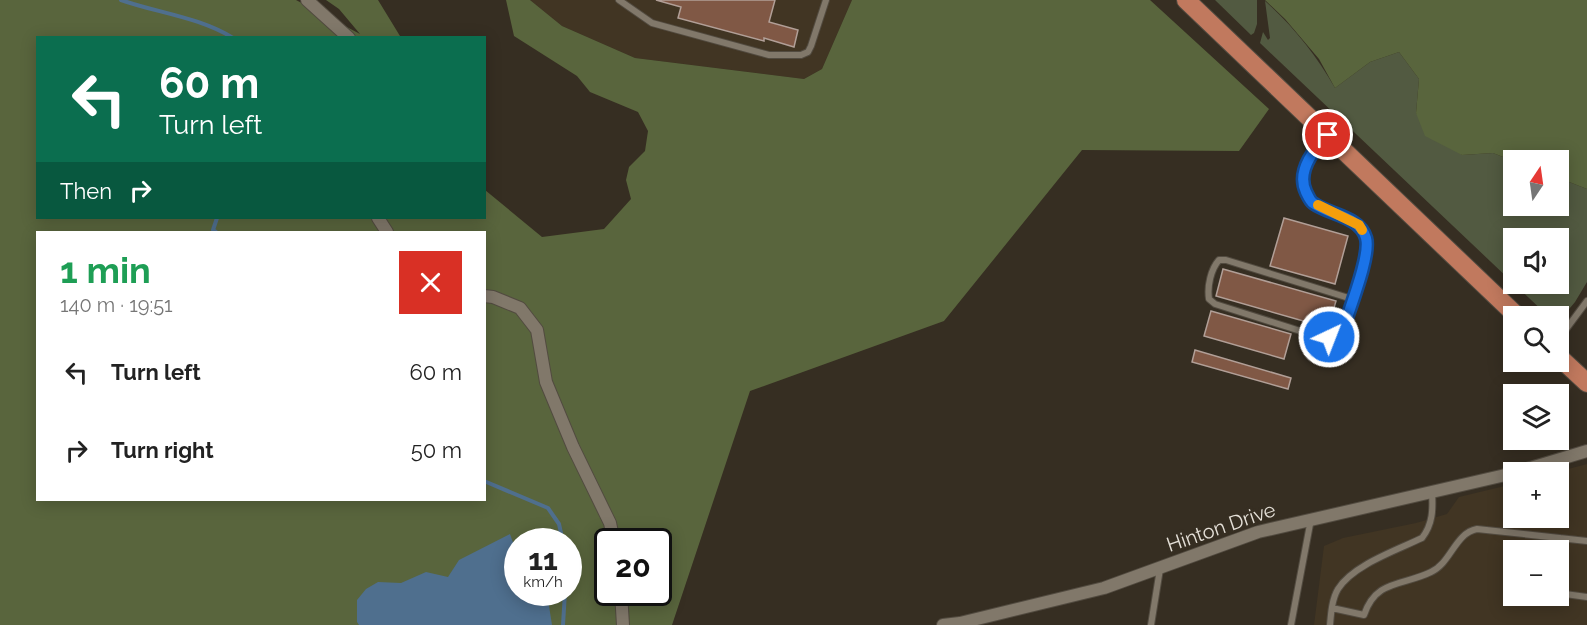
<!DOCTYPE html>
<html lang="en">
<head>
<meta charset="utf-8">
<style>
  body { margin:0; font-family:Raleway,sans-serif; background:#f6f6f6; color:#222; height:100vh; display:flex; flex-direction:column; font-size:22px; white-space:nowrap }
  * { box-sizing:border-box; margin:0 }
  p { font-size:20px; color:#767676 }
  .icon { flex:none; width:33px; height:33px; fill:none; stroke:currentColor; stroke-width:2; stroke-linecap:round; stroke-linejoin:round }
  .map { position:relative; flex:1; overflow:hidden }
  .panel { position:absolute; left:36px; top:231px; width:450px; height:270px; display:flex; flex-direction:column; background:#fff; border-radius:0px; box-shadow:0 3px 15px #0003 }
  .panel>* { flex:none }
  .guide { position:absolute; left:36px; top:36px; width:450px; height:183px; border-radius:0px; box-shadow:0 3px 15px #0003; background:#0b6e4f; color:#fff; overflow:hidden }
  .needle { width:39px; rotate:13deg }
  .buttons { position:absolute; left:1503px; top:150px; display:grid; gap:12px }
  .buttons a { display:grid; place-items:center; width:66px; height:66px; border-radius:0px; background:#fff; box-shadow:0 3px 15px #0003; font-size:30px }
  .speed { position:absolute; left:504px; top:528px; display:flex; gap:12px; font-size:30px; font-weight:700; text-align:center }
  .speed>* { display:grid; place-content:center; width:78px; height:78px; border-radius:50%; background:#fff; box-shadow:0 3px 15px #0003; line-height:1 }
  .speed small { font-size:15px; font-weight:400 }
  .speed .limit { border:3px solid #111; border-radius:9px; background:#fff; color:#111 }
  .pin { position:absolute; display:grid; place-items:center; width:51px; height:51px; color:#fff; margin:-26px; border:3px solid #fff; border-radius:50%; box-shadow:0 2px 6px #0007 }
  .me { position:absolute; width:66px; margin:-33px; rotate:43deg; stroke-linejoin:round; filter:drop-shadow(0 0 4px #0008) }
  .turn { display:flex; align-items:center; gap:21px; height:126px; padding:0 24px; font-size:27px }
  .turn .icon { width:78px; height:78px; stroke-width:2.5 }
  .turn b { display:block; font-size:42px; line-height:51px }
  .then { display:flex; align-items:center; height:57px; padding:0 24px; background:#0003; gap:12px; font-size:22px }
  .round { display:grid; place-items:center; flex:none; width:63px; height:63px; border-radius:0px; background:#f6f6f6 }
  .headline { display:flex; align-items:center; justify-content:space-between; height:102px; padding:0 24px }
  h1 { font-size:36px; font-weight:700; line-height:45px; color:#1e9e55 }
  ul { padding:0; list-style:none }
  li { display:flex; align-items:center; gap:18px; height:78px; padding:0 24px }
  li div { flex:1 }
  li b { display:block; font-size:22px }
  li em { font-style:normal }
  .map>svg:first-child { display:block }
  .built { fill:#413523; fill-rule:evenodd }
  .green { fill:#525a41; fill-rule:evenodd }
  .forest { fill:#59653d; fill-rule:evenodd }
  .water { fill:#4f6f8e }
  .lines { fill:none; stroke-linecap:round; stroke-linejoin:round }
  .stream { stroke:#4f6f8e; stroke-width:4 }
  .building { fill:#805845; stroke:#b19f97; stroke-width:1.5 }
  .lane-casing { stroke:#524b40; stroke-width:8 }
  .street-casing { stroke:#524b40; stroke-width:14 }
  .primary-casing { stroke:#524b40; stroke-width:20 }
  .lane { stroke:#81786a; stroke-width:6 }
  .street { stroke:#81786a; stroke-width:12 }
  .primary { stroke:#c1795e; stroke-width:18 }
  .route-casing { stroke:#114b97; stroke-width:15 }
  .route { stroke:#1a73e8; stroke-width:10 }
  .slow { stroke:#f59e0b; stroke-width:10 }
  .labels { text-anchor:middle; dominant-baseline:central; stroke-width:6; stroke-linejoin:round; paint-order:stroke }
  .street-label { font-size:20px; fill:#e5e0d8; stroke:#362e22 }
</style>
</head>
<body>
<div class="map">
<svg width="1587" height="625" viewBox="0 0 1587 625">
  <rect width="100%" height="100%" fill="#362e22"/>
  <path class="built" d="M530 0H852L822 69 804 79 635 58 562 26Z
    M1587 464V625H1314L1324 546 1343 538 1416 523 1447 514 1459 497 1513 484 1514 518H1558V472H1557ZM1514 550H1558V596H1514Z"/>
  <path class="green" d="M1215 0H1257V24L1254 33 1251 35Z
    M1265 1C1293 26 1316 55 1335 88L1370 62 1399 52 1419 79 1416 113 1462 155 1493 153 1513 161 1514 206H1558L1559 178 1587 189V282L1575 302 1559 321 1558 316H1548L1260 43 1263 32 1268 40 1270 38ZM1514 238H1558V284H1514Z"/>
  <path class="forest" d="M0 0H296L360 34 339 9 326 0H378L400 36 38 38V218H484L485 190 542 237 604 229 631 199 626 180 629 167 645 151 648 131 638 112 590 92 577 76 514 36 506 0H530L562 26 635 58 804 79 822 69 852 0H1150L1269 109 1239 151 1082 150 944 321 750 391 672 625H0ZM38 232H484V500H38ZM518 542H568V592H518ZM608 542H658V592H608Z
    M1265 0H1587V189L1559 178 1558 160 1513 161 1493 153 1462 155 1425 136 1416 113 1419 79 1399 52 1370 62 1335 88 1319 59 1285 19Z"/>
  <path class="water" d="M510 534 517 554 518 592 547 593 552 625H359L357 622V600L366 589 378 582 401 583 426 572 448 577 459 560Z"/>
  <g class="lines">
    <path class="stream" d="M121 0C158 13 199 17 233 38
      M216 232 213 230 217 218
      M484 481 548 508 559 524 563 542
      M563 625 565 592"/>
  </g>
  <path class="building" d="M656 0H775L769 22 798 30 794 47 764 38V41L678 18 681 7Z
    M1284 218 1348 236 1335 284 1270 266Z
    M1223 269 1336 301 1328 328 1216 296Z
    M1211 311 1291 334 1284 359 1204 336Z
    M1195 350 1291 378 1288 389 1192 362Z"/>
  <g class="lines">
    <defs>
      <path id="lane" d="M619 0 652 23 769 55H801L808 52 811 46 826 0
        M1326 138C1310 153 1297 173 1308 195 1309 197 1311 201 1313 203 1328 216 1358 215 1366 237 1371 253 1358 284 1352 299L1226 260H1219C1211 269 1207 286 1209 299L1215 304 1313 335C1347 339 1344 327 1352 299
        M1558 340 1587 301
        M1558 551 1560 538
        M1558 593 1587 597
        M1332 608 1364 615C1376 579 1403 586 1431 572 1451 563 1455 533 1477 529L1587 541
        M1151 625 1160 569
        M1291 625 1311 519
        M1330 625C1331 613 1332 599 1338 589 1353 565 1397 550 1422 538 1433 524 1433 509 1432 492"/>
      <path id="street" d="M307 0 349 38
        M378 218 387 232
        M484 296 493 297 520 308 537 330 546 382 573 447 610 523 614 542
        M1517 472 1587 451
        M621 592 623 625
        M943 625 960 623 1104 588 1258 532 1514 473"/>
      <path id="primary" d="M1186 0 1517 316
        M1558 356 1587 383"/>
    </defs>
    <use href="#lane" class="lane-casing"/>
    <use href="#street" class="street-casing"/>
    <use href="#primary" class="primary-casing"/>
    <use href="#lane" class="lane"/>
    <use href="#street" class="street"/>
    <use href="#primary" class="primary"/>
  </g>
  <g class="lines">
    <defs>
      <path id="route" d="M1328 135C1314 149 1296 171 1306 192 1308 196 1310 201 1313 203 1329 215 1360 216 1366 238 1371 255 1350 307 1344 327L1339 333 1329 337"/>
    </defs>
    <use href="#route" class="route-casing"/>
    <use href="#route" class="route"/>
    <path class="slow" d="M1318 205 1359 225 1362 230"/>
  </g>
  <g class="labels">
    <g class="street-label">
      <text transform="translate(1221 527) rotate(-19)">Hinton Drive</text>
    </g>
  </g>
</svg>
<div class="buttons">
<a><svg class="needle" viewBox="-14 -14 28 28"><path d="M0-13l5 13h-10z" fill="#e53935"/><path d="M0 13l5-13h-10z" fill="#767676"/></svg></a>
<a><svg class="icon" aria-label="sound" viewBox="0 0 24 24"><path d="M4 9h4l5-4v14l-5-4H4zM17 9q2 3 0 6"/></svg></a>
<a><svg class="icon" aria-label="search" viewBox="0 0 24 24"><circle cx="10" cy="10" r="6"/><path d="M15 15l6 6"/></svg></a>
<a><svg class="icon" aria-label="layers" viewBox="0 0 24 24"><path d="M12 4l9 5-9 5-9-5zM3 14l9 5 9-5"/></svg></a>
<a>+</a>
<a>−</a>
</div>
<div class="speed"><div>11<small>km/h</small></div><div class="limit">20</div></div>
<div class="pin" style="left:1328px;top:135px;background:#d93025"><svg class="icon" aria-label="arrive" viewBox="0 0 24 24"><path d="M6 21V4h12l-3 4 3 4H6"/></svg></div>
<svg class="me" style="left:1329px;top:337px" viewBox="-20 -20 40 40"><circle r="17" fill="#1a73e8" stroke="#fff" stroke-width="3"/><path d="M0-11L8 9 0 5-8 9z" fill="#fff"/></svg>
<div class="guide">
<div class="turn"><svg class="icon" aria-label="left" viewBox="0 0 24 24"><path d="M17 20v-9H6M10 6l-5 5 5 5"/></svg><div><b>60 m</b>Turn left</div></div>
<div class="then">Then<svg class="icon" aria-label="right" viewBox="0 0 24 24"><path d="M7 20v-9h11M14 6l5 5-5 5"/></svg></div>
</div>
<section class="panel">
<div class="headline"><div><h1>1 min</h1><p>140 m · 19:51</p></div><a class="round" style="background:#d93025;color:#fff"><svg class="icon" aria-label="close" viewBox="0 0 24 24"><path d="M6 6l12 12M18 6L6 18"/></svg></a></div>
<ul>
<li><svg class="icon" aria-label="left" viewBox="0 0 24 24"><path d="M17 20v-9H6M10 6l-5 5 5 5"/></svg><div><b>Turn left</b></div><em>60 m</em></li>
<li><svg class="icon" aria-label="right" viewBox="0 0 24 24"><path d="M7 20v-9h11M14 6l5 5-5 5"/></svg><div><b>Turn right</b></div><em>50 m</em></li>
</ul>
</section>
</div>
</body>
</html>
